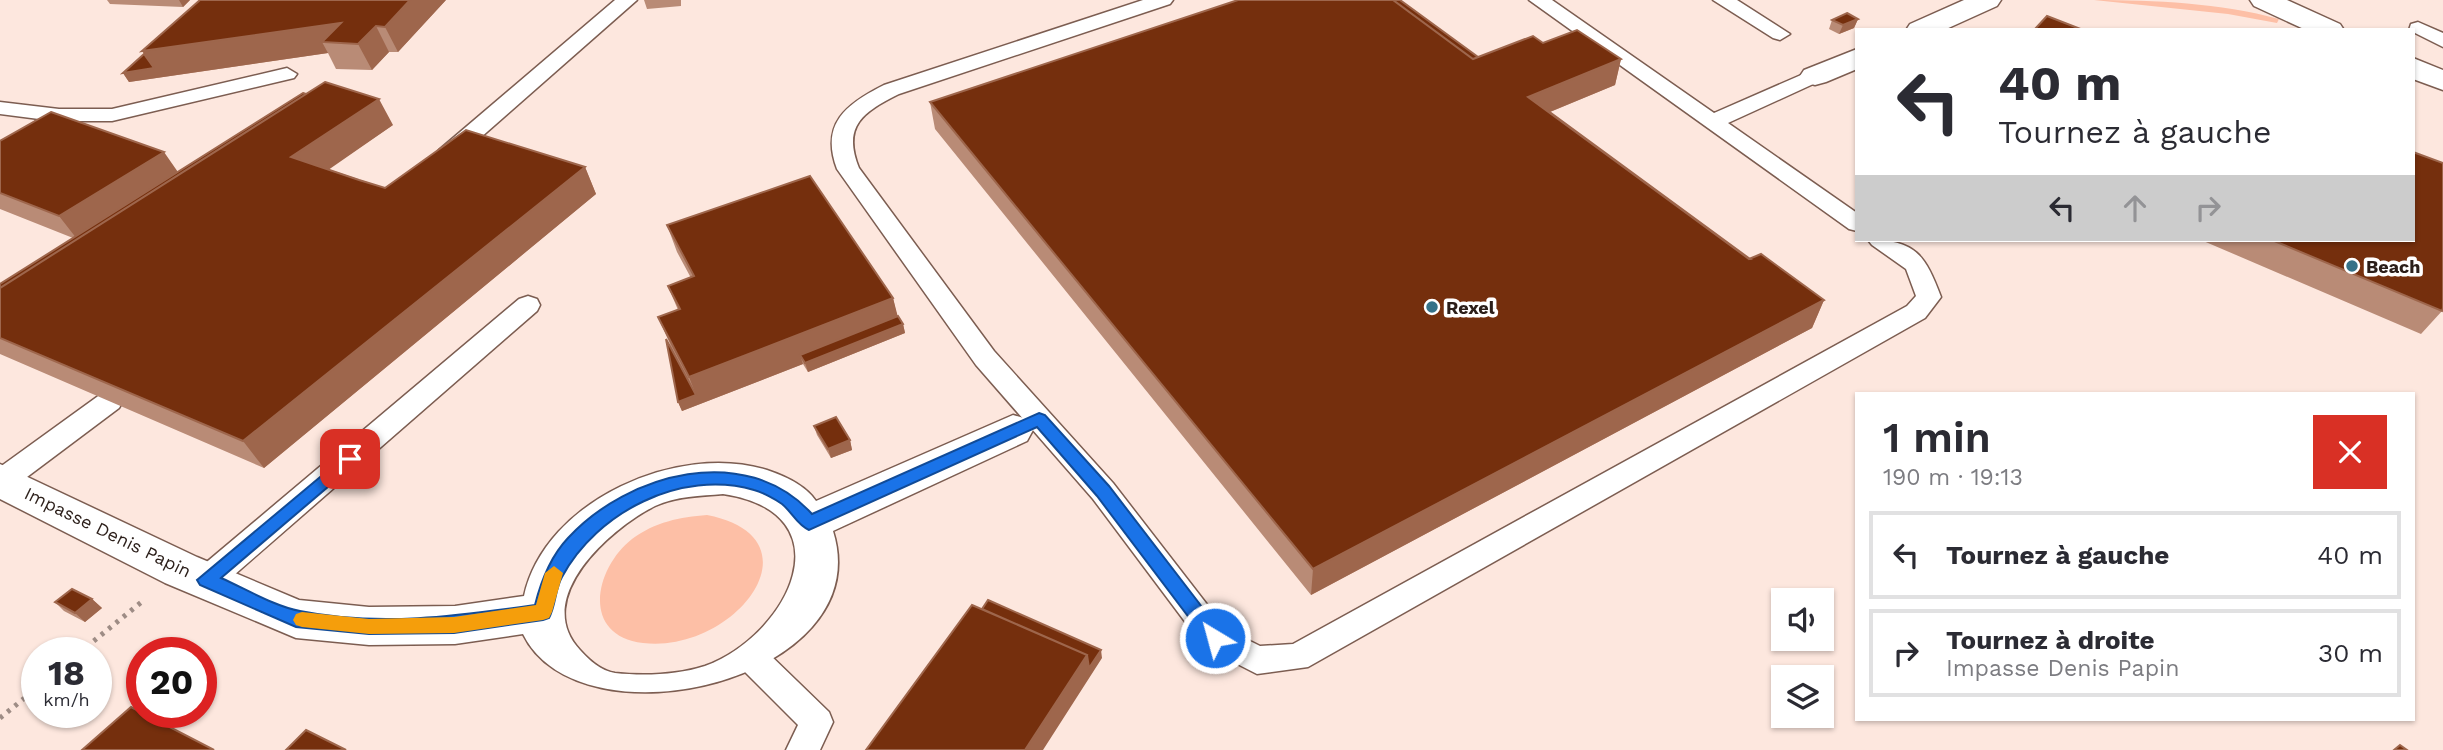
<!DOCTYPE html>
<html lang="fr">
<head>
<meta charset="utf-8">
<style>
  body { margin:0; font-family:"Work Sans",sans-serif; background:#f7f7f7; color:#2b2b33; height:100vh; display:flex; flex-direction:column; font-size:26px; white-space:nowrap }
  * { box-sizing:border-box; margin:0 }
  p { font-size:23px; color:#7c7c81 }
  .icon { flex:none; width:38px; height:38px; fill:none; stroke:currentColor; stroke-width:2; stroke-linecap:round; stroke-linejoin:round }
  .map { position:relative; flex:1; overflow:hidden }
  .side { position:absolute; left:1855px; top:392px; width:560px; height:329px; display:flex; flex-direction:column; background:#fff; border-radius:0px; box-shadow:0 2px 5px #0004 }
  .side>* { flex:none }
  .guide { position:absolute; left:1855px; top:28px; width:560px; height:214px; border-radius:0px; box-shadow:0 2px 5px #0004; background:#fff; color:#2b2b33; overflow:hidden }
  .controls { position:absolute; left:1771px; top:588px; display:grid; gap:14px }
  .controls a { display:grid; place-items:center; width:63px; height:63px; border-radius:0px; background:#fff; box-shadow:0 2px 5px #0004; font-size:35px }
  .speed { position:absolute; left:21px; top:637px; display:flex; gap:14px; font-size:35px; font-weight:700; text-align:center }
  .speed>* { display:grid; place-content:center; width:91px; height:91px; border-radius:50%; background:#fff; box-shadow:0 2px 5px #0004; line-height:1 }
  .speed small { font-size:18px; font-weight:400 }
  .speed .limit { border:10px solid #d22; background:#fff; color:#111 }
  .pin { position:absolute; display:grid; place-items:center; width:60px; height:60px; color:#fff; margin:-30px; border-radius:14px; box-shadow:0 4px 10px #0006 }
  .me { position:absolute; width:77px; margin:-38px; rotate:323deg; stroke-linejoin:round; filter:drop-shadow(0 0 5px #0008) }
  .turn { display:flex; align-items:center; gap:24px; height:147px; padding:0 28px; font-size:32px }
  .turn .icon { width:91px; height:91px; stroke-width:2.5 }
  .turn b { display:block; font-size:49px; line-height:60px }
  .lanes { display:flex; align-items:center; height:66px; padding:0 28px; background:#0003; justify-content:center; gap:35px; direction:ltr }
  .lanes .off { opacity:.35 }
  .round { display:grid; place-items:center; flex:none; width:74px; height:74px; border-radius:0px; background:#f7f7f7 }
  .summary { display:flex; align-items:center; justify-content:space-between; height:119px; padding:0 28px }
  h1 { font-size:42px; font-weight:600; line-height:52px }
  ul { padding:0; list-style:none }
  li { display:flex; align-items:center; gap:21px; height:88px; margin:0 14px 10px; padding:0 14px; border:4px solid #e1e1e2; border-radius:0px }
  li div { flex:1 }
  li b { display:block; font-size:26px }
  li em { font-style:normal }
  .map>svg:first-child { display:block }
  .green { fill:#fdbfa6 }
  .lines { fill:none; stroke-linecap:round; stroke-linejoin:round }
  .service-casing { stroke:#7c5d51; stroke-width:3 }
  .minor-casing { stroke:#7c5d51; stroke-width:3 }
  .path { stroke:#9e8c85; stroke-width:5; stroke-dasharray:3.5 6; stroke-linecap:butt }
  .service { fill:#fff; fill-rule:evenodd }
  .minor { fill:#fff; fill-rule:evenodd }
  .wall { fill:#b98b76 }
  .shaded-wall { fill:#9e664c }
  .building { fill:#752f0d; stroke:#9e664c; stroke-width:2 }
  .route { fill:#1a73e8; stroke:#114b97; stroke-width:2 }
  .slow { fill:#f59e0b }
  .poi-dot { fill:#357288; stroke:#fff; stroke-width:2.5 }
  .labels { text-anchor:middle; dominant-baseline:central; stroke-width:7; stroke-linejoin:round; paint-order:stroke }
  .poi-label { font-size:18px; font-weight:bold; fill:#2b1e19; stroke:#fff; text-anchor:start }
  .street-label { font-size:18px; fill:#2b1e19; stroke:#fff }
</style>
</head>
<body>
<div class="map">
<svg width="2443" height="750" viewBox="0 0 2443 750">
  <rect width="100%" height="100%" fill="#fde7de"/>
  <path class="green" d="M2094 0C2155 0 2220 3 2279 19L2277 23 2228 14Z
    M707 515C824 538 735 654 643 643 580 635 595 568 632 539 655 522 680 517 707 515Z"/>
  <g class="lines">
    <defs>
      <path id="service" d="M615 0H637L455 160H439L436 155 439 150Z
        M1143 0H1173L1170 4 899 94C863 112 842 126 859 168L994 351 1113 483 1226 629 1260 646 1293 644 1907 306 1916 296 1906 269 1872 245 1868 240C1916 240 1925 255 1941 297L1925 318 1308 667 1257 674 1204 647 1093 499 976 365 837 169C820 124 846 104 884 85Z
        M1529 0H1552L1714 113 1808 72H1822L1825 76 1822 80 1728 123 1857 213V231L1849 229Z
        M1713 0H1737L1790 34 1780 40 1773 38Z
        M2418 22 2443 33V47L2409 30 2411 24Z
        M287 68 297 74 294 78 112 121H64L8 163 0 165V148L39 119 0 114V102L59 109H112Z
        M528 296 537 299 540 305 537 311 218 589 207 592 196 589 192 580 196 571 519 299Z
        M110 391 119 394 123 401 119 408 11 489 0 492V467L101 394Z
        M755 647 766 651 829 712 833 722 820 750H786L798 725 744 671 739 661 744 651Z"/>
      <path id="minor" d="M1964 0H2001L1997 6 1944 30H1906L1910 24Z
        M2250 0H2287L2340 24 2344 30H2306L2254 6Z
        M1857 49V69L1826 82 1815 85 1804 82 1800 76 1804 70Z
        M2413 58 2443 70V90L2413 79Z
        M1013 415 1027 419 1033 430 1027 441 833 531C880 681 579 750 523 634L455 644 369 645 296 638 165 583 0 499V464L197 557 299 600 369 607 455 606 524 596C545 500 679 442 767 470 785 476 805 485 816 501ZM723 494C849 513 789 635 705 666 678 675 643 676 615 673 601 671 589 660 580 650 531 598 611 528 655 506 676 496 701 496 723 494Z"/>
    </defs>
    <use href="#service" class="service-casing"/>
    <use href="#minor" class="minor-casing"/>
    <path class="path" d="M79 653 144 600
      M0 718 37 688"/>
    <use href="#service" class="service"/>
    <use href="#minor" class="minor"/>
  </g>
  <path class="wall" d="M107 0H190L183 7 110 4Z
    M446 0 398 52H389L372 70 336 69 328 53 129 82 123 73Z
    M644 0H681V6L647 9Z
    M1858 19 1854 28 1839 34 1829 29 1832 20Z
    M1543 43 1621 59 1615 85 1550 112 1750 259 1824 300 1812 328 1311 595 935 129 930 102 1478 57Z
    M393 125 328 169 385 188 585 167 596 194 264 468 0 354V284L73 238 0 209V141L178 172Z
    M667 225 893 298 897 316 903 324 905 333 808 372 803 364 682 411 678 402 670 344 658 317 678 310 668 286 691 278 677 252Z
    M2201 240H2413L2442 311 2421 334Z
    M814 426 850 440 852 450 831 458 817 435Z
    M92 599 102 608 85 622 64 611 55 602Z"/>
  <path class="shaded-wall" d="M179 0H190L183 7Z
    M410 0H446L398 52 385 27Z
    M1858 19 1854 28 1839 34 1843 25Z
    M341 23 322 42 328 53 129 82 123 73 154 68 142 51Z
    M376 26 389 52 372 70 358 44Z
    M1621 59 1615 85 1540 116 1528 97Z
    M379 99 393 125 308 184 291 157Z
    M164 152 180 175 77 239 59 216Z
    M585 167 596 194 264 468 243 441Z
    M893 298 900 325 903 324 905 333 808 372 805 363 800 355 803 364 682 411 678 402 696 395 689 377Z
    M1824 300 1812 328 1311 595 1313 569Z
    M850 440 852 450 831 458 828 449Z
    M92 599 102 608 85 622 75 613Z
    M1101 650 1102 658 1043 750H1025L1087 655Z"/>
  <path class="building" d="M200 0H410L385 27 376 26 358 44 322 42 341 23 142 51Z
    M1238 0H1393L1473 59 1533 36 1543 43 1577 30 1621 59 1528 97 1749 259 1761 254 1824 300 1313 569 930 102Z
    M1393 0H1400L1478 57 1473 59Z
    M1847 13 1858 19 1843 25 1832 20Z
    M2047 16 2083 30H2034Z
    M144 54 154 68 123 73Z
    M325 82 379 99 291 157 359 180 385 188 466 130 585 167 243 441 0 338V288Z
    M303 93 306 94 0 288V284Z
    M1536 102 1750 259H1749Z
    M51 112 164 152 59 216 0 193V141Z
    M2413 152 2443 163V308L2442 311 2272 240H2413Z
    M810 176 893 298 689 377 658 317 680 309 668 286 694 276 667 225Z
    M898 316 903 324 805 363 800 355Z
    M666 339 696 395 678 402Z
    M836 417 850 440 828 449 814 426Z
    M72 589 92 599 75 613 55 602Z
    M988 600 1101 650 1089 668 1087 655 982 609Z
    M972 605 1087 655 1025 750H866Z
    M131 707 214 750H82Z
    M306 730 346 750H286Z
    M2400 745 2407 750H2394Z"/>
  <path class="route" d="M1039 413 1045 415 1109 486 1222 633 1225 638 1222 644H1209L1097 496 1037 427 809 530C797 525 792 512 782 504 775 499 762 492 754 490 681 469 597 512 562 577 555 589 556 605 549 618L543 620 454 633 369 634 296 627 200 585 197 580 350 452 358 459 356 463 221 578C246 589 274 606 300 611 378 627 458 616 535 605 541 581 550 557 568 538 628 473 746 441 812 514Z"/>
  <path class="slow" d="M554 566 563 573 552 612 549 618 543 620 454 633 369 634 302 627 296 625 293 620 296 614 302 612 369 619 454 617 536 605 545 573Z"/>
  <g class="poi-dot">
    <circle cx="2352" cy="266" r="7"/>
    <circle cx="1432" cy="307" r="7"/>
  </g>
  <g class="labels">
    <g class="poi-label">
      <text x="2366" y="266">Beach</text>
      <text x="1446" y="307">Rexel</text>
    </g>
    <g class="street-label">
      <text transform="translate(108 532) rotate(26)">Impasse Denis Papin</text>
    </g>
  </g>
</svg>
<div class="controls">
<a><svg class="icon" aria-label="sound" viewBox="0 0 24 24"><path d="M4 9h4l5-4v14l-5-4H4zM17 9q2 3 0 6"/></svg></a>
<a><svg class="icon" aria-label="layers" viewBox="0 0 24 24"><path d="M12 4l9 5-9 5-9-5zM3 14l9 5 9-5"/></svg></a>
</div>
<div class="speed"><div>18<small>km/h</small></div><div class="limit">20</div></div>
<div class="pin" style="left:350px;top:459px;background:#d93025"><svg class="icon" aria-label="arrive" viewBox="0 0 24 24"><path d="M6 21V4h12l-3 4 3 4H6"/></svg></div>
<svg class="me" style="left:1215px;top:638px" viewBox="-20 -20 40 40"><circle r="17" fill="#1a73e8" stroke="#fff" stroke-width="3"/><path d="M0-11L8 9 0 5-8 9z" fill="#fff"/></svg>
<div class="guide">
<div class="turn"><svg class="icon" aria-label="left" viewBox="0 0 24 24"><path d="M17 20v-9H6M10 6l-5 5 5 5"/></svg><div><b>40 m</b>Tournez à gauche</div></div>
<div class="lanes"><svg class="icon" aria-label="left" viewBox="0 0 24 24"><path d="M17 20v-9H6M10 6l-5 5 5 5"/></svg><svg class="icon off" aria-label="ahead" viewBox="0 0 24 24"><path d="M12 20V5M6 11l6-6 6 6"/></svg><svg class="icon off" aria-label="right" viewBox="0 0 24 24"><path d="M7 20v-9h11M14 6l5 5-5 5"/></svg></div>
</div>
<section class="side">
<div class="summary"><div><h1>1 min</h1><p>190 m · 19:13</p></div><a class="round" style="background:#d93025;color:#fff"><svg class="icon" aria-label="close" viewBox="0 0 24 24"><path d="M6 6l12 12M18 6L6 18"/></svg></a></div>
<ul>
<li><svg class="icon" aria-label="left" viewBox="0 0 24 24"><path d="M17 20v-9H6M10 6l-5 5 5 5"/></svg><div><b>Tournez à gauche</b></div><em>40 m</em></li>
<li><svg class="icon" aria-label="right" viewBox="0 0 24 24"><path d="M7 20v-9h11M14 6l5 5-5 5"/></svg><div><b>Tournez à droite</b><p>Impasse Denis Papin</p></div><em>30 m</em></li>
</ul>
</section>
</div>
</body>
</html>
